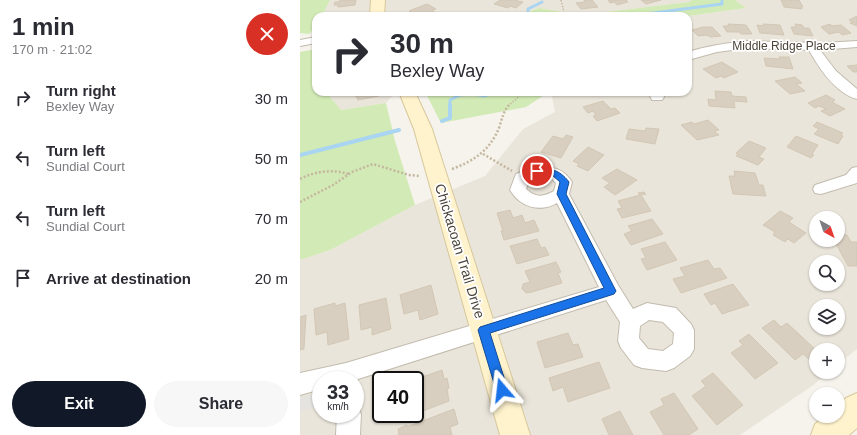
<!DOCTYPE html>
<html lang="en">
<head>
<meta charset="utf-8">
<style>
  body { margin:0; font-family:Helvetica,sans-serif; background:#f7f7f7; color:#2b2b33; height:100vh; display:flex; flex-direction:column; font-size:15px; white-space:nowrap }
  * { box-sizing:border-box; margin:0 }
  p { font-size:13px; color:#7c7c81 }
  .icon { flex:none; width:22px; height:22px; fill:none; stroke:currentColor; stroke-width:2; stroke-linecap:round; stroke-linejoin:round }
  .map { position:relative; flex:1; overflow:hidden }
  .details { display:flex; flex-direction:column; background:#fff; width:300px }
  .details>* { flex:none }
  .banner { position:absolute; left:12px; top:12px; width:380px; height:84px; border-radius:12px; box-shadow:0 1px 3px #0004; background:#fff; color:#2b2b33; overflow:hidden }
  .needle { width:26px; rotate:140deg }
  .controls { position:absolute; left:509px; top:211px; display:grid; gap:8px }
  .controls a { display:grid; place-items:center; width:36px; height:36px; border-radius:50%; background:#fff; box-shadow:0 1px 3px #0004; font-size:20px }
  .speed { position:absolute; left:12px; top:371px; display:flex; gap:8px; font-size:20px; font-weight:700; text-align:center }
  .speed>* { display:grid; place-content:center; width:52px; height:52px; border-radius:50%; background:#fff; box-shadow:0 1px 3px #0004; line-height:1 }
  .speed small { font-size:10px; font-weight:400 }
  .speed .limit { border:2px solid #111; border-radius:6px; background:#fff; color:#111 }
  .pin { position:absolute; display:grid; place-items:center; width:34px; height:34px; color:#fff; margin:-17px; border:2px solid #fff; border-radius:50%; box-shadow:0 1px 4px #0007 }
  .me { position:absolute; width:44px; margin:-22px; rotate:343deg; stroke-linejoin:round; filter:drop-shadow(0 0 3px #0008) }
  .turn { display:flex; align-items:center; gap:14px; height:84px; padding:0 12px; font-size:18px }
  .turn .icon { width:52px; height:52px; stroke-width:2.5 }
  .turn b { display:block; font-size:28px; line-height:34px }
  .round { display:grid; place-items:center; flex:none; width:42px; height:42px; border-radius:21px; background:#f7f7f7 }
  .summary { display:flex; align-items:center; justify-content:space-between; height:68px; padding:0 12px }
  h1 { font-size:24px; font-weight:800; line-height:30px }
  .cta { display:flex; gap:8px; margin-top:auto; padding:8px 12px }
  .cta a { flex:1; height:46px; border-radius:24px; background:#111827; color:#fff; font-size:16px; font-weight:800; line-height:46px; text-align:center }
  .cta a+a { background:#f7f7f7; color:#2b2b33 }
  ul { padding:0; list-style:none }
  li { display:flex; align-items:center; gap:12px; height:60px; padding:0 12px }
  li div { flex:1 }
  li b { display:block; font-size:15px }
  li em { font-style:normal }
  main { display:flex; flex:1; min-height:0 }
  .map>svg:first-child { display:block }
  .residential { fill:#eae5da; fill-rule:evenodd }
  .green { fill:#d2eab5 }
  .parking { fill:#e5e3e0 }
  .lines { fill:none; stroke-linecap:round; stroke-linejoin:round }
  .stream-far1 { stroke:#a9d4f2; stroke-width:3 }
  .stream { stroke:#a9d4f2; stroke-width:4 }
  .building { fill:#d8cfc1; stroke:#d3c7b4 }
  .street-casing { stroke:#c2bbae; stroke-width:2 }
  .secondary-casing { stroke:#d6c79b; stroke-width:2 }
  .path-far1 { stroke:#c4b79f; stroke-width:1.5; stroke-dasharray:1.5 1.5; stroke-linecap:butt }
  .path { stroke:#c4b79f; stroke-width:2.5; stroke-dasharray:2 2; stroke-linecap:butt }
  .street { fill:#fff; fill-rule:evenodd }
  .secondary { fill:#fff3cd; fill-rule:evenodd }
  .route { fill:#1a73e8; stroke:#114b97 }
  .labels { text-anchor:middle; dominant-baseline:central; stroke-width:3.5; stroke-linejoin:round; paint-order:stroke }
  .far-street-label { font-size:12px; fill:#4b4439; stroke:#fff }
  .street-label { font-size:14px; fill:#4b4439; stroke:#fff }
</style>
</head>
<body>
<main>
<section class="details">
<div class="summary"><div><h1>1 min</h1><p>170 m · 21:02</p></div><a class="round" style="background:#d93025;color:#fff"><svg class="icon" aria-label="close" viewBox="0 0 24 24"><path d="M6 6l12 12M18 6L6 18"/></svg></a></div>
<ul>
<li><svg class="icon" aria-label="right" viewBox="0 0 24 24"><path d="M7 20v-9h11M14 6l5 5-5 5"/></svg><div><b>Turn right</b><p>Bexley Way</p></div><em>30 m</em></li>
<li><svg class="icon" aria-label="left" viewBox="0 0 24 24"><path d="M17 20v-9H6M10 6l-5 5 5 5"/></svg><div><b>Turn left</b><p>Sundial Court</p></div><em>50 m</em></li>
<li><svg class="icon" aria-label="left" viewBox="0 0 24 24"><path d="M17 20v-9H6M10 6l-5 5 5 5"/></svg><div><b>Turn left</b><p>Sundial Court</p></div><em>70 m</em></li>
<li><svg class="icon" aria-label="arrive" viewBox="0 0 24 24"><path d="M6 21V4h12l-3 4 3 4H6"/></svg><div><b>Arrive at destination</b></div><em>20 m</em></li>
</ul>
<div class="cta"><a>Exit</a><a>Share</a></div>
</section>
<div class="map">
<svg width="557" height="435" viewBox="0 0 557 435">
  <rect width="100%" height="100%" fill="#f6f3ec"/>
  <path class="residential" d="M30 0H392L390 2 281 15 239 8 218 16H22Z
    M435 0H557V349L538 364V350H516V372H529L512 386 440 435H0V260L30 250 115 205 185 176 223 129 255 112 251 92H388V16L446 8ZM516 218H538V240H516ZM516 262H538V284H516ZM516 306H538V328H516ZM21 380H55V414H21ZM81 380H115V414H81Z
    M27 92H96L86 103 41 110 27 93Z"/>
  <path class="green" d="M0 0H30L22 16H16V26L9 34 0 33Z
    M392 0H435L446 8 388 16H218L239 8 281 15 389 2Z
    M16 49V92H27V93L41 110 86 103 95 141 115 205 30 250 0 260V52Z
    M125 92H249L226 107 141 123Z"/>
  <path class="parking" d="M21 393V406L0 411V397Z"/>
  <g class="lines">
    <path class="stream-far1" d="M231 16 228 13V9L242 2
      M330 16 422 4V0
      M150 106V100L160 95 174 94 184 96 197 92"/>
    <path class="stream" d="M142 121 150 118V105
      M0 155 99 130"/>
  </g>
  <path class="building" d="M40 0H56L55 5 38 7V5H34L35 2H39Z
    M200 0H214L223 2 216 8 210 6 208 8 194 4Z
    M284 0H292L298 7 281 9 276 3 285 2Z
    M308 0H326L328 2 317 5 314 2 310 3Z
    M341 0H361L346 4Z
    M481 0H499L503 7H501L502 9 484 7Z
    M127 4 136 9 132 10 135 12 120 16 109 11Z
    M557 16V26L550 23 553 22 549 20Z
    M428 24 446 25 452 34H441L439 32H427L423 26H429Z
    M463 24 480 25 484 35 460 33 457 25 464 26Z
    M495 24 502 25 504 28H509L513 36 494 34 491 27H496Z
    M530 24 532 26 541 25 551 33 542 35 539 32 529 34 521 27Z
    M403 27H412L421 36 411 37 406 35 398 36 392 30Z
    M479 57H489L493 69 466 66 464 58 480 59Z
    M422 62 438 72 424 78 421 76 416 78 403 69Z
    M557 65V72H553L547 66Z
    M495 77 502 83 496 84 505 91 490 94 475 81Z
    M415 91 431 92 432 96 446 97 447 102 434 101 435 108 409 106 408 99 416 100Z
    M54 92H77L79 96 58 100Z
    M526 95 535 100 532 102 545 109 530 116 521 111 526 109 519 106 515 108 508 103Z
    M303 101 311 109 315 108 320 113 297 121 293 116 296 115 293 111 288 113 283 107Z
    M408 120 419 130 414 131 419 135 397 140 381 125 392 122 394 124Z
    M517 122 543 133 541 135 543 136 538 144 514 134 519 129 513 126Z
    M346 128 359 129 355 144 326 139 329 129 345 131Z
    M266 135 273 137 261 158 241 152 253 136 263 139Z
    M496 136 518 145 512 154 514 155 511 158 487 147Z
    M449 141 466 148 459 157 464 159 458 165 436 156 438 154 436 153Z
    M288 147 304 155 288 171 277 166 279 164 273 161Z
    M317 169 337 180 315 195 304 187 310 183 302 178Z
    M434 171 455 173 459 185H463L466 196 433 194 429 176H435Z
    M344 192 346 194 341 195 351 211 322 218 317 209 322 208 318 201 340 195 338 193Z
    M210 210 213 218 222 215 225 223 234 220 239 231 204 240 201 231H203L197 213Z
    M480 211 493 218 489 222 506 233 494 243 488 239 485 242 473 235 475 232 463 225Z
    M352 219 363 234 331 245 324 234 332 231 328 226Z
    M538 235H547L551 242H557V266H548L534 240H538Z
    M237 239 241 248 245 247 249 255 217 264 210 246Z
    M365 242 377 260 347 270 341 259 346 258 341 249Z
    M408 260 414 269 420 268 427 278 381 293 373 279 385 276 380 268Z
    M256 262 261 272 258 273 262 283 232 292 226 293 222 289 223 284 230 282 225 271Z
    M433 284 449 305 422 314 415 303 411 305 404 294Z
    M131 285 138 314 120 320 118 310 104 314 100 295Z
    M86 298 91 329 72 335V327L61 330 59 305Z
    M35 303V306L45 303 49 339 28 345 27 332 16 335 14 309Z
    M6 315 4 349 0 350V317Z
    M474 320 481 327 487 323 516 350V356L510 360 503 354 495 360 462 328Z
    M268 333 273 345 278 344 283 357 245 368 237 342Z
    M449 334 478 363 455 379 431 353 443 345 439 341Z
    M299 362 310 388 268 402 263 387 253 391 249 378Z
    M142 370 144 379 147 378 149 388 147 389 149 401 115 414V394L116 393 115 380H114Z
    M413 373 443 405 417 425 392 396 406 386 401 381Z
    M374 393 398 429 389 435H364L350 412 364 405 361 399Z
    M154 409 158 424 150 427 152 435H99L98 429 107 425V427Z
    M320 411 333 435H309L302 419Z"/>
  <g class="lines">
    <defs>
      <path id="street" d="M16 37V43L0 46V40Z
        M447 41 523 43 557 41V47L520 50 536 71 557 89V99C535 93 519 68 509 50L447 48 417 52 388 60V52C407 46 427 43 447 41Z
        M348 92H362L364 97 362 100H352Z
        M237 166C253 167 263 168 272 182L269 194 318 285 333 309 347 303 376 308 391 324 394 330V349L390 356 374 368 366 371 342 368 334 365 321 348 318 341 320 322 306 300 58 379 55 387V380H21V389L0 395V373L46 363 299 287 257 203C240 213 220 207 210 190L216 174ZM239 176 250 177 256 183 254 191C243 197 236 198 226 189L229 181ZM349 320 363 322 374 333 373 344 363 351 348 349 339 338 340 326Z
        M557 167V183L521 194 515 193 513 189 515 185 546 175 552 168Z
        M55 405 57 406 61 414 60 435H36L37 414H55Z"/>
      <path id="secondary" d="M71 0H85L84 16H70Z
        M99 92H115L132 129 230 435H200L114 129Z
        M557 393V428L549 435H511L515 424 525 416H538V405L546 398Z"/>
    </defs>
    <use href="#street" class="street-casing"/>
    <use href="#secondary" class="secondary-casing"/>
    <path class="path-far1" d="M261 0 265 16
      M208 106 224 92"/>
    <path class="path" d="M183 154 212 171
      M152 169C174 161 190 150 199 128 202 119 203 112 209 105
      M0 179C16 171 32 169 49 174
      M0 202 33 185 52 172 73 164 109 175 120 176"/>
    <use href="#street" class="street"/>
    <use href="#secondary" class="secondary"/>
  </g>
  <path class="route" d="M237 168C251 169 259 169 269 182L266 194 316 291 314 294 311 295 190 333 208 390 206 394 202 396 197 394 196 390 178 330 180 327 304 288 257 194 260 182 252 175 234 173 233 171Z"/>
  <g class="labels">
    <g class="far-street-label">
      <text x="484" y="46">Middle Ridge Place</text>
    </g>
    <g class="street-label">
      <text transform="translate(160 251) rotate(73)">Chickacoan Trail Drive</text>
    </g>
  </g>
</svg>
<div class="controls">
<a><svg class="needle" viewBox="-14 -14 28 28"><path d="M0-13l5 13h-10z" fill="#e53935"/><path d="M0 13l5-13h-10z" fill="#7c7c81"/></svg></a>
<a><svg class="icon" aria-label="search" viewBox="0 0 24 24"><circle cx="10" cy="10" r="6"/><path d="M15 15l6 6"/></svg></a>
<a><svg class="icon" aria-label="layers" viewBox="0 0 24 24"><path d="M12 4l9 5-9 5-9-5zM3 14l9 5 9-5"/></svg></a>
<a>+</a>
<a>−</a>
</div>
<div class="speed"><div>33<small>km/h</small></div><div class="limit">40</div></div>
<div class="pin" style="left:237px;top:171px;background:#d93025"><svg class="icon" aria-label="arrive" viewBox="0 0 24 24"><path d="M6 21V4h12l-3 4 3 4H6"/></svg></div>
<svg class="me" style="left:202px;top:390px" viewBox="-20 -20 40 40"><path d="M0-17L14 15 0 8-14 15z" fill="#1a73e8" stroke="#fff" stroke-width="4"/></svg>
<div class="banner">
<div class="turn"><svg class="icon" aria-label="right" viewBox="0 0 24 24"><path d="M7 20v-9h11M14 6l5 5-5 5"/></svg><div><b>30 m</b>Bexley Way</div></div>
</div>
</div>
</main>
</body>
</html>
